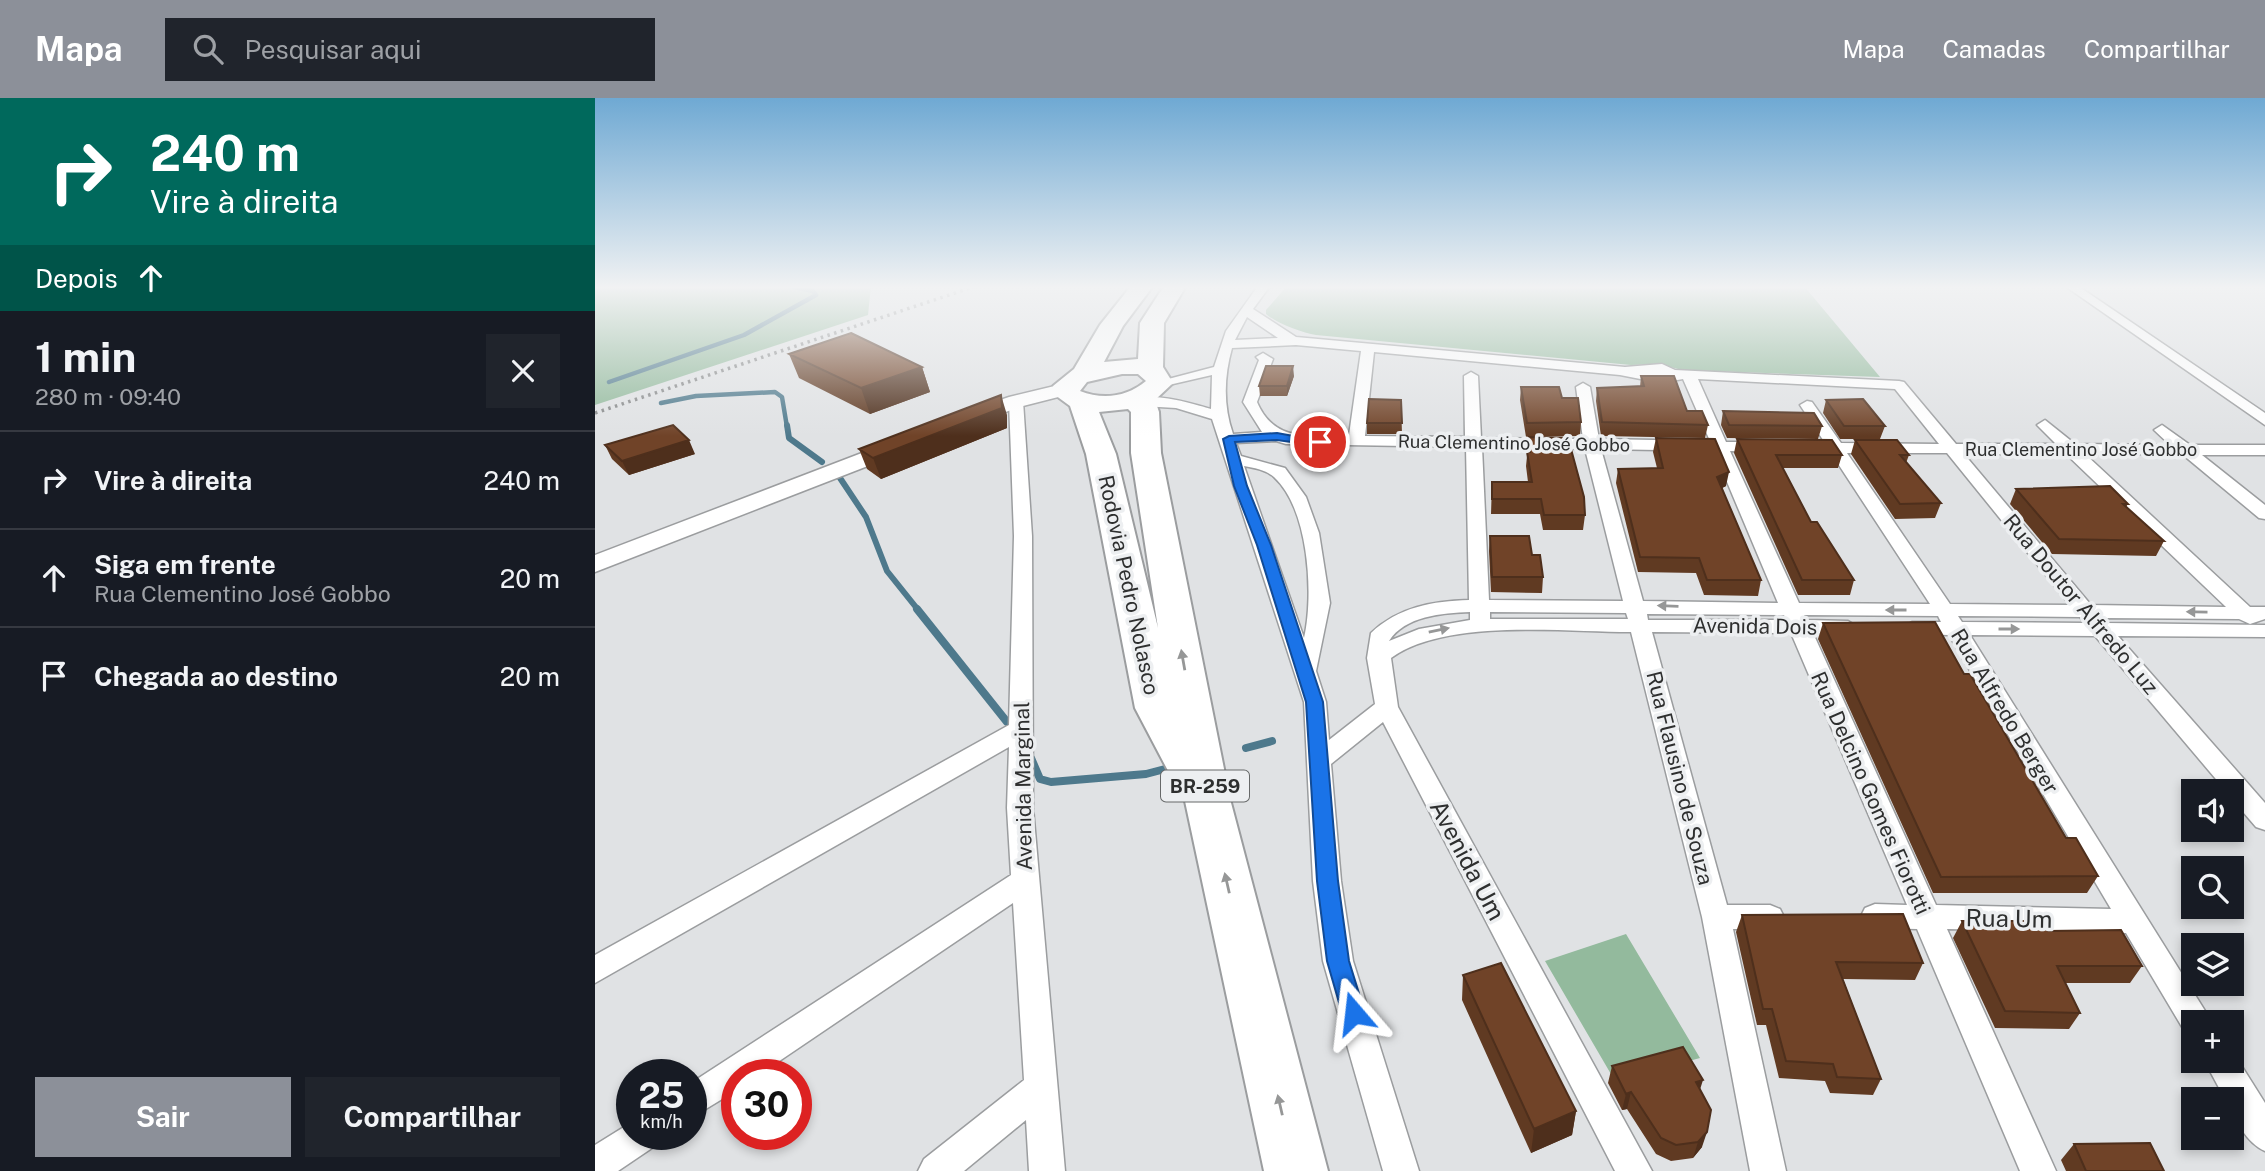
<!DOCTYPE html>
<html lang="pt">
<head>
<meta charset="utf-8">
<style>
  body { margin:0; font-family:"Public Sans",sans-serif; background:#20242c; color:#f1f3f6; height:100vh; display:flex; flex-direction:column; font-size:26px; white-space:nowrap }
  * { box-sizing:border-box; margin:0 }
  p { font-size:23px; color:#9ea1a6 }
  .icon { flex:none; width:38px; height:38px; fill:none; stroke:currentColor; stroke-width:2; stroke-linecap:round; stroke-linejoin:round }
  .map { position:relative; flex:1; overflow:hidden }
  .sheet { display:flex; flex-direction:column; background:#171b24; width:595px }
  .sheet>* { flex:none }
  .hud { background:#00695c; color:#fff; overflow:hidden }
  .tools { position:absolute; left:1586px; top:681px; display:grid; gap:14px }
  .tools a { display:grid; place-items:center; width:63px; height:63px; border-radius:0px; background:#171b24; box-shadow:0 4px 10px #0003; font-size:35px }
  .speed { position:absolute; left:21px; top:961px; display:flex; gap:14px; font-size:35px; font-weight:700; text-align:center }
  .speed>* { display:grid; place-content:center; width:91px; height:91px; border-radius:50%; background:#171b24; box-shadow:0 4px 10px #0003; line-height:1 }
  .speed small { font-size:18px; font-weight:400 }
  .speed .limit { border:10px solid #d22; background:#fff; color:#111 }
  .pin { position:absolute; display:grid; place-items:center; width:60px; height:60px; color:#fff; margin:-30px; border:4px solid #fff; border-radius:50%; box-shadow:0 2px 7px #0007 }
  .me { position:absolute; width:77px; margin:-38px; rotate:343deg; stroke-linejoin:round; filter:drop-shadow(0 0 5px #0008) }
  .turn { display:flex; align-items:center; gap:24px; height:147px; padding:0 35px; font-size:32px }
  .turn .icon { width:91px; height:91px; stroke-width:2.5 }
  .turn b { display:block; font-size:49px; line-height:60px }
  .then { display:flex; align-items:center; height:66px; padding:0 35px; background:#0003; gap:14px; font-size:26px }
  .round { display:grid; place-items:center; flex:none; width:74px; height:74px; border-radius:0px; background:#20242c }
  .summary { display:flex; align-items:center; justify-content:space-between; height:119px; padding:0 35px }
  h1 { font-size:42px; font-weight:700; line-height:52px }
  .action { display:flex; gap:14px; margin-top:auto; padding:14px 35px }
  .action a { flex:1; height:80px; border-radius:0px; background:#8c9099; color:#fff; font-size:28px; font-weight:700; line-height:80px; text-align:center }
  .action a+a { background:#20242c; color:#f1f3f6 }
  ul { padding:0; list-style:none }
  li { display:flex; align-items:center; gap:21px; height:98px; padding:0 35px; border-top:2px solid #363941 }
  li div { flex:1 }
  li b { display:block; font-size:26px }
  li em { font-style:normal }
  header { display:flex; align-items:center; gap:42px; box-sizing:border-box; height:98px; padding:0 35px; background:#8c9099; color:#fff }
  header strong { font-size:33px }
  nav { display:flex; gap:38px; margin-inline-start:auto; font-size:24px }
  .search { width:490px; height:63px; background:#20242c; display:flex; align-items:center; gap:18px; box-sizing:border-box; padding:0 24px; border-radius:0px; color:#9ea1a6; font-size:26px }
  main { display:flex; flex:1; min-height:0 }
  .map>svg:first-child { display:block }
  .green { fill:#93ba9d }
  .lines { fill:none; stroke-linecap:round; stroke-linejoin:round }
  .stream-far2 { stroke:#4e798c; stroke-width:4.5 }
  .stream-far1 { stroke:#4e798c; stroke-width:6 }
  .stream { stroke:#4e798c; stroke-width:8 }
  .street-casing { stroke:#9b9d9f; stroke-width:3 }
  .secondary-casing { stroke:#9b9d9f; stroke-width:3 }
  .highway-casing { stroke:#9b9d9f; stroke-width:4 }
  .street { fill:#fff; fill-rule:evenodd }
  .secondary { fill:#fff; fill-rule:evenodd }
  .highway { fill:#fff; fill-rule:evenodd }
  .rail { stroke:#868889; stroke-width:3.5; stroke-dasharray:2.5 4.5; stroke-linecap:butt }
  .wall { fill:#603a22 }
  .shaded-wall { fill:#4e2f1c }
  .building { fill:#704328; stroke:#4e2f1c; stroke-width:2 }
  .oneway { fill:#969797 }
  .route { fill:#1a73e8; stroke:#114b97; stroke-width:2 }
  .labels { text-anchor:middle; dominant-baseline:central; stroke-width:7; stroke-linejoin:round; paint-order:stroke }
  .far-street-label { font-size:18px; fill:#2e2f2f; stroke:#edeff1 }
  .shield { fill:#edeff1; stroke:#676969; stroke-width:2 }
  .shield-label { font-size:19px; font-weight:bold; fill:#2e2f2f }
  .street-label { font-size:21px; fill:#2e2f2f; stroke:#edeff1 }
  .near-street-label { font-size:24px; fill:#2e2f2f; stroke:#edeff1 }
</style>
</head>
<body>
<header>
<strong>Mapa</strong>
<div class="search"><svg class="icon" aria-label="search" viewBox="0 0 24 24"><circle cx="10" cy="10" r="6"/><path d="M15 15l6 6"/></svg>Pesquisar aqui</div>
<nav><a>Mapa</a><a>Camadas</a><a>Compartilhar</a></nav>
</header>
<main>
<section class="sheet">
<div class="hud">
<div class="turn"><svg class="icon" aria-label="right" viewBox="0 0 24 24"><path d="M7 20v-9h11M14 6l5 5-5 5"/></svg><div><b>240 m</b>Vire à direita</div></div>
<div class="then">Depois<svg class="icon" aria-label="ahead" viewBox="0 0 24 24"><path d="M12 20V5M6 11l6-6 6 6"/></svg></div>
</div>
<div class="summary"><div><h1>1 min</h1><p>280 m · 09:40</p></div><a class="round"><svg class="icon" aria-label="close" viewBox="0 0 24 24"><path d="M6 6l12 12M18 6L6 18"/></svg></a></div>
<ul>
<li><svg class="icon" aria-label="right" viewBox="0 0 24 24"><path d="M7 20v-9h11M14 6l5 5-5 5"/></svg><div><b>Vire à direita</b></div><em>240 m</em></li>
<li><svg class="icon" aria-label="ahead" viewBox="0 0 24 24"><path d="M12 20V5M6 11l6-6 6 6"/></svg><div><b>Siga em frente</b><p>Rua Clementino José Gobbo</p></div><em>20 m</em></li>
<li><svg class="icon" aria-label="arrive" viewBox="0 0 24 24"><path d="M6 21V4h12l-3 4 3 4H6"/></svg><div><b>Chegada ao destino</b></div><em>20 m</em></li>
</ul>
<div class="action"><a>Sair</a><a>Compartilhar</a></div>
</section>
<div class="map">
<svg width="1670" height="1073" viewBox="0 0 1670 1073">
  <rect width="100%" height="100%" fill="#e0e2e4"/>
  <path class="green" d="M0 188H276L273 217 0 307Z
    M692 188H1209L1285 279 1087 272 1063 266 1036 267 721 237C707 235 681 225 671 216V212Z
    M1031 836 1105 960 1020 983 950 863Z"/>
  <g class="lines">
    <path class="stream-far2" d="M14 284 149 237 221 197 218 193 194 188
      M66 305 101 298 180 294 187 299 192 329"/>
    <path class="stream-far1" d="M192 327 194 340 227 364
      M245 380 271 419 292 473 324 513"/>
    <path class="stream" d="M322 511 412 624
      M651 650 677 643
      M436 660 445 681 456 684 551 676 570 671"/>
    <defs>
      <path id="street" d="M663 188H675L658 211 701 239 1030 269 1067 266 1080 272 1304 283 1309 284 1361 346H1461L1442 327 1450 322 1480 346 1575 347 1559 332 1567 327 1595 347H1670V357H1607L1670 407V421L1664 420 1587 356H1490L1655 509H1670V521L1655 526 1644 521 1507 520 1512 525 1670 527V539L1523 538 1670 705V732L1661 729 1636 700V693H1631L1500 538 1375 537 1617 924H1598V937L1590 934 1531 835 1352 831 1461 1073H1425L1322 831 1280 830 1270 826 1266 818 1270 810 1280 806 1312 807 1196 535 1057 534 1132 807H1175L1185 811 1189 819 1185 827 1175 831H1138L1191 1073H1155L1107 819 1036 534C970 534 850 520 796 560L803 609 1057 1073H1020L788 624 736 666 746 783 758 863 824 1073H788L728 863 718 783 709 604 617 321 581 310 547 308 540 304C553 292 599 306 616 311L617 277 565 289 558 285 619 269 631 233ZM652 219 683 240 640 242ZM701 247 766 253 754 337C716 337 680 346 662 304L678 261 668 255 661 259 664 262 648 304 667 334 638 336C628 307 629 279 637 250ZM779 254 1025 277 1066 285 1088 281 1115 343 1004 341 995 289 988 285 981 289 988 341 886 340 883 278 876 274 869 278 870 339 770 338ZM1103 281 1300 291 1344 346 1246 345 1217 304 1212 303 1205 307 1230 345H1214L1206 350 1214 355H1236L1335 506 1204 505 1135 353 1167 354 1175 349 1167 344H1131ZM681 343 691 346 871 349 874 502C838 503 803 509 776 535L772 560 780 606 734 642 731 604 721 573 735 505 724 435 711 399 690 370 646 358 641 345ZM887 349 990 351 1028 503 894 502ZM1006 351 1119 353 1183 505 1048 503ZM1252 355H1352L1475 507 1355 506ZM1369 356H1471L1631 509 1496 507ZM649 368C660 370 671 372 679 379 714 411 719 497 709 540ZM875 514V522L824 531 794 543C810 518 847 515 875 514ZM895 514 1031 515 1033 521H895ZM1052 516 1189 517 1191 522H1053ZM1209 517 1343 518 1346 524H1317L1307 530 1317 536 1354 537 1516 811 1341 807 1218 535H1253L1263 529 1253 523 1212 522ZM1363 518 1485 519 1489 525 1367 524Z
        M1470 188H1483L1670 315V327Z
        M421 299 428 303 437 438 438 710 470 1073H434L431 1022 369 1073H323L329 1061 429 982 418 805 165 976H142V992L96 1020V985L416 777 412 710 414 649 0 885V857L414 627 419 438 414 303Z
        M1636 951 1670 1005V1053C1653 1046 1636 1020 1636 1001H1630L1609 962H1636Z
        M37 1024V1036H65L60 1048 23 1073H0V1047Z"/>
      <path id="secondary" d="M472 285 479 287 482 291 479 295 428 308 372 327 361 321 364 316 414 299Z
        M306 340 317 347 314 352 0 474V457Z"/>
      <path id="highway" d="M536 188H558L528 228 509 264 543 261 545 225 569 188H591L569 225 568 269 578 285 560 302 564 314 566 355 635 701 733 1073H669L587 689 581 688 540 610 491 356 475 308 460 297 458 288 479 271 505 227ZM527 276H543L551 283C532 299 508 302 485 293L492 284ZM533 311 536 314V355L563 530 521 356 504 314Z"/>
    </defs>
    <use href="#street" class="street-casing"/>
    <use href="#secondary" class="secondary-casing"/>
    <use href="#highway" class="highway-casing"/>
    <use href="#street" class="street"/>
    <use href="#secondary" class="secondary"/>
    <use href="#highway" class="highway"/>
    <path class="rail" d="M0 315 381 188"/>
  </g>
  <path class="wall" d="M194 256 327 269 335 294 275 316 204 280Z
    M699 278 692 298H665L664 288Z
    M1046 278 1092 313 1113 327 1110 340 1006 338 1001 303 1002 290 1045 289Z
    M926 289 967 300 986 324 985 338 931 339 925 302Z
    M806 302 807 336H772V325Z
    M1231 302 1290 328 1285 341H1245L1228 315Z
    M1128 313 1227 328 1223 341 1132 340 1126 327Z
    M412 317V330L286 381 272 371 264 351Z
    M934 339 990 417 988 432H948L945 416H896L897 384H933L931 368Z
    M1061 340 1131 388 1127 390 1166 482 1163 498 1109 497 1101 475 1043 474 1021 385 1023 371 1062 370 1058 354Z
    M1142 341 1247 357 1243 370H1188L1216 424 1259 482 1255 497H1203L1139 355Z
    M1260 342 1314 357 1311 365 1346 405 1340 420 1300 421 1256 356Z
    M10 347 100 356 34 377 17 361Z
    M1421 391 1533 406 1531 409 1569 443 1561 458 1457 456 1415 406Z
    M895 438 937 457 948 479 947 495 896 494 894 453Z
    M1228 525 1369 576 1471 740 1503 778 1492 795H1338L1223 541Z
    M1147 817 1328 865 1320 882 1248 881 1286 981 1278 997 1235 995 1230 983 1184 980 1171 927H1162L1141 834Z
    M1367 823 1453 833 1547 868 1535 885H1470L1485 915 1474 931 1400 930 1358 840Z
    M868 877 981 1013 977 1037 936 1055 867 902Z
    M1017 968 1105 992 1107 1049 1098 1060 1076 1063 1061 1056 1032 1011 1027 1012 1013 985Z
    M1479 1046 1569 1073H1471L1466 1062Z"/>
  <path class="shaded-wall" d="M698 268 699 278 692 298V288Z
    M327 269 335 294 275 316 266 290Z
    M406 297 412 317V330L286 381 278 360Z
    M94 342 100 356 34 377 27 363Z
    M1134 374 1131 388 1119 394 1122 379Z
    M1108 982 1103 998 1101 984Z
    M1036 994 1032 1011 1027 1012 1031 996Z
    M981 1013 977 1037 936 1055 939 1031Z
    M1112 1034 1107 1049 1098 1060 1103 1044Z"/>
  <path class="building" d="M256 235 327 269 266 290 194 256Z
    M671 268H698L692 288H664Z
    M1046 278H1079L1092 313H1107L1113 327 1007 324 1002 290 1049 288Z
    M926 289H964L967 300H983L986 324 932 325Z
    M406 297 407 310 278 360 264 351Z
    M774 301 806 302 807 325H772Z
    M1268 301 1290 328H1249L1231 302Z
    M1128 313 1219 315 1227 328 1134 327Z
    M78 327 94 342 27 363 10 347Z
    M934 339 973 340 989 399 990 417H949L946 401H897V384H937L932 354H935Z
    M1061 340 1120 341 1134 374 1122 379 1166 482H1112L1104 460 1045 459 1023 371 1068 370Z
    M1142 341 1237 342 1247 357H1181L1216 424H1222L1259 482H1207Z
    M1260 342H1302L1314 357H1305L1346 405 1305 406Z
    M1515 388 1533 406H1528L1569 443 1464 441 1421 391Z
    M895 438H934L937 457H945L948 479H897Z
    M1340 524 1369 576H1375L1471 740H1481L1503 778 1346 779 1228 525Z
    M1308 816 1328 865 1241 864 1286 981 1242 979 1238 966 1191 963 1177 911H1168L1147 817Z
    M1367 823H1447L1453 833 1526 832 1547 868H1462L1485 915 1410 913Z
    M906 865 981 1013 939 1031 868 877Z
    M1088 949 1108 982 1101 984 1116 1012 1112 1034 1103 1044 1081 1047 1066 1040 1036 994 1031 996 1017 968Z
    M1555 1045 1569 1073H1491L1479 1046Z"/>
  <defs><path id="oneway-solid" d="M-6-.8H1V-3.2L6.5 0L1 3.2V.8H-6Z" transform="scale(1.75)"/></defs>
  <g class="oneway">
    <use href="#oneway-solid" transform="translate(1073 508) rotate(-178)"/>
    <use href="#oneway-solid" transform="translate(1301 512) rotate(-180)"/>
    <use href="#oneway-solid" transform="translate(1602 514) rotate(-179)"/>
    <use href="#oneway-solid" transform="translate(1414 531)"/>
    <use href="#oneway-solid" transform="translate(844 532) rotate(-12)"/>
    <use href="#oneway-solid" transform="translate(588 562) rotate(-100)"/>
    <use href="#oneway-solid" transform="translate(632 785) rotate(-103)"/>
    <use href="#oneway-solid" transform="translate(685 1007) rotate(-103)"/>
  </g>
  <linearGradient id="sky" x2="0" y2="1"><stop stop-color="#6fa9d3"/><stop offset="0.56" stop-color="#f1f2f3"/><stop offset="1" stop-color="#f1f2f3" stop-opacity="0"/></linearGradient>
  <rect width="1670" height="338" fill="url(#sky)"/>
  <path class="route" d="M682 335 731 344 725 348 682 342 640 344 652 388 676 447 728 604 743 783 754 863 770 915 767 922 759 926 750 922 747 915 732 863 722 783 711 604 662 447 639 388 628 341 634 338Z"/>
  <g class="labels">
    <g class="far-street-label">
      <text transform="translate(919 345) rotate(1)">Rua Clementino José Gobbo</text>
      <text x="1486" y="351">Rua Clementino José Gobbo</text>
    </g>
    <rect class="shield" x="566" y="672.5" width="88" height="31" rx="5"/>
    <g class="shield-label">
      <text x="610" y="688">BR-259</text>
    </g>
    <g class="street-label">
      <text transform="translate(534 487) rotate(78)">Rodovia Pedro Nolasco</text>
      <text transform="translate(1486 506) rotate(50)">Rua Doutor Alfredo Luz</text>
      <text transform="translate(1160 528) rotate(1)">Avenida Dois</text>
      <text transform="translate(1410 613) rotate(59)">Rua Alfredo Berger</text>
      <text transform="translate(1085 680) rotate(76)">Rua Flausino de Souza</text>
      <text transform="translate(428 688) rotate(-91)">Avenida Marginal</text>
      <text transform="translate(1276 695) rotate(66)">Rua Delcino Gomes Fiorotti</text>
    </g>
    <g class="near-street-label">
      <text transform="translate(873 762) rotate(62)">Avenida Um</text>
      <text transform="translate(1414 820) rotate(1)">Rua Um</text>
    </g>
  </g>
</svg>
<div class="tools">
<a><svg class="icon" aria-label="sound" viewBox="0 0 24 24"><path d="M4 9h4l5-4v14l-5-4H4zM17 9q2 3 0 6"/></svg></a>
<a><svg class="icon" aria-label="search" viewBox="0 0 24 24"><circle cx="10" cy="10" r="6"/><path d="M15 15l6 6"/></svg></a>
<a><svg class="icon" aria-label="layers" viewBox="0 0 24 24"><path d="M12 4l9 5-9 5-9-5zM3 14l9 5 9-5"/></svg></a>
<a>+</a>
<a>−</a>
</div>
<div class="speed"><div>25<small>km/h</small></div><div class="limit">30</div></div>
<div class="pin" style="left:725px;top:344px;background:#d93025"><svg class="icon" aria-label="arrive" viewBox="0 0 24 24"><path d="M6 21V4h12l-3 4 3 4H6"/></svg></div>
<svg class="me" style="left:759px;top:915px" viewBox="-20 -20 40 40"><path d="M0-17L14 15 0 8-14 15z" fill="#1a73e8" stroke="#fff" stroke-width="4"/></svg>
</div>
</main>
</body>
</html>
